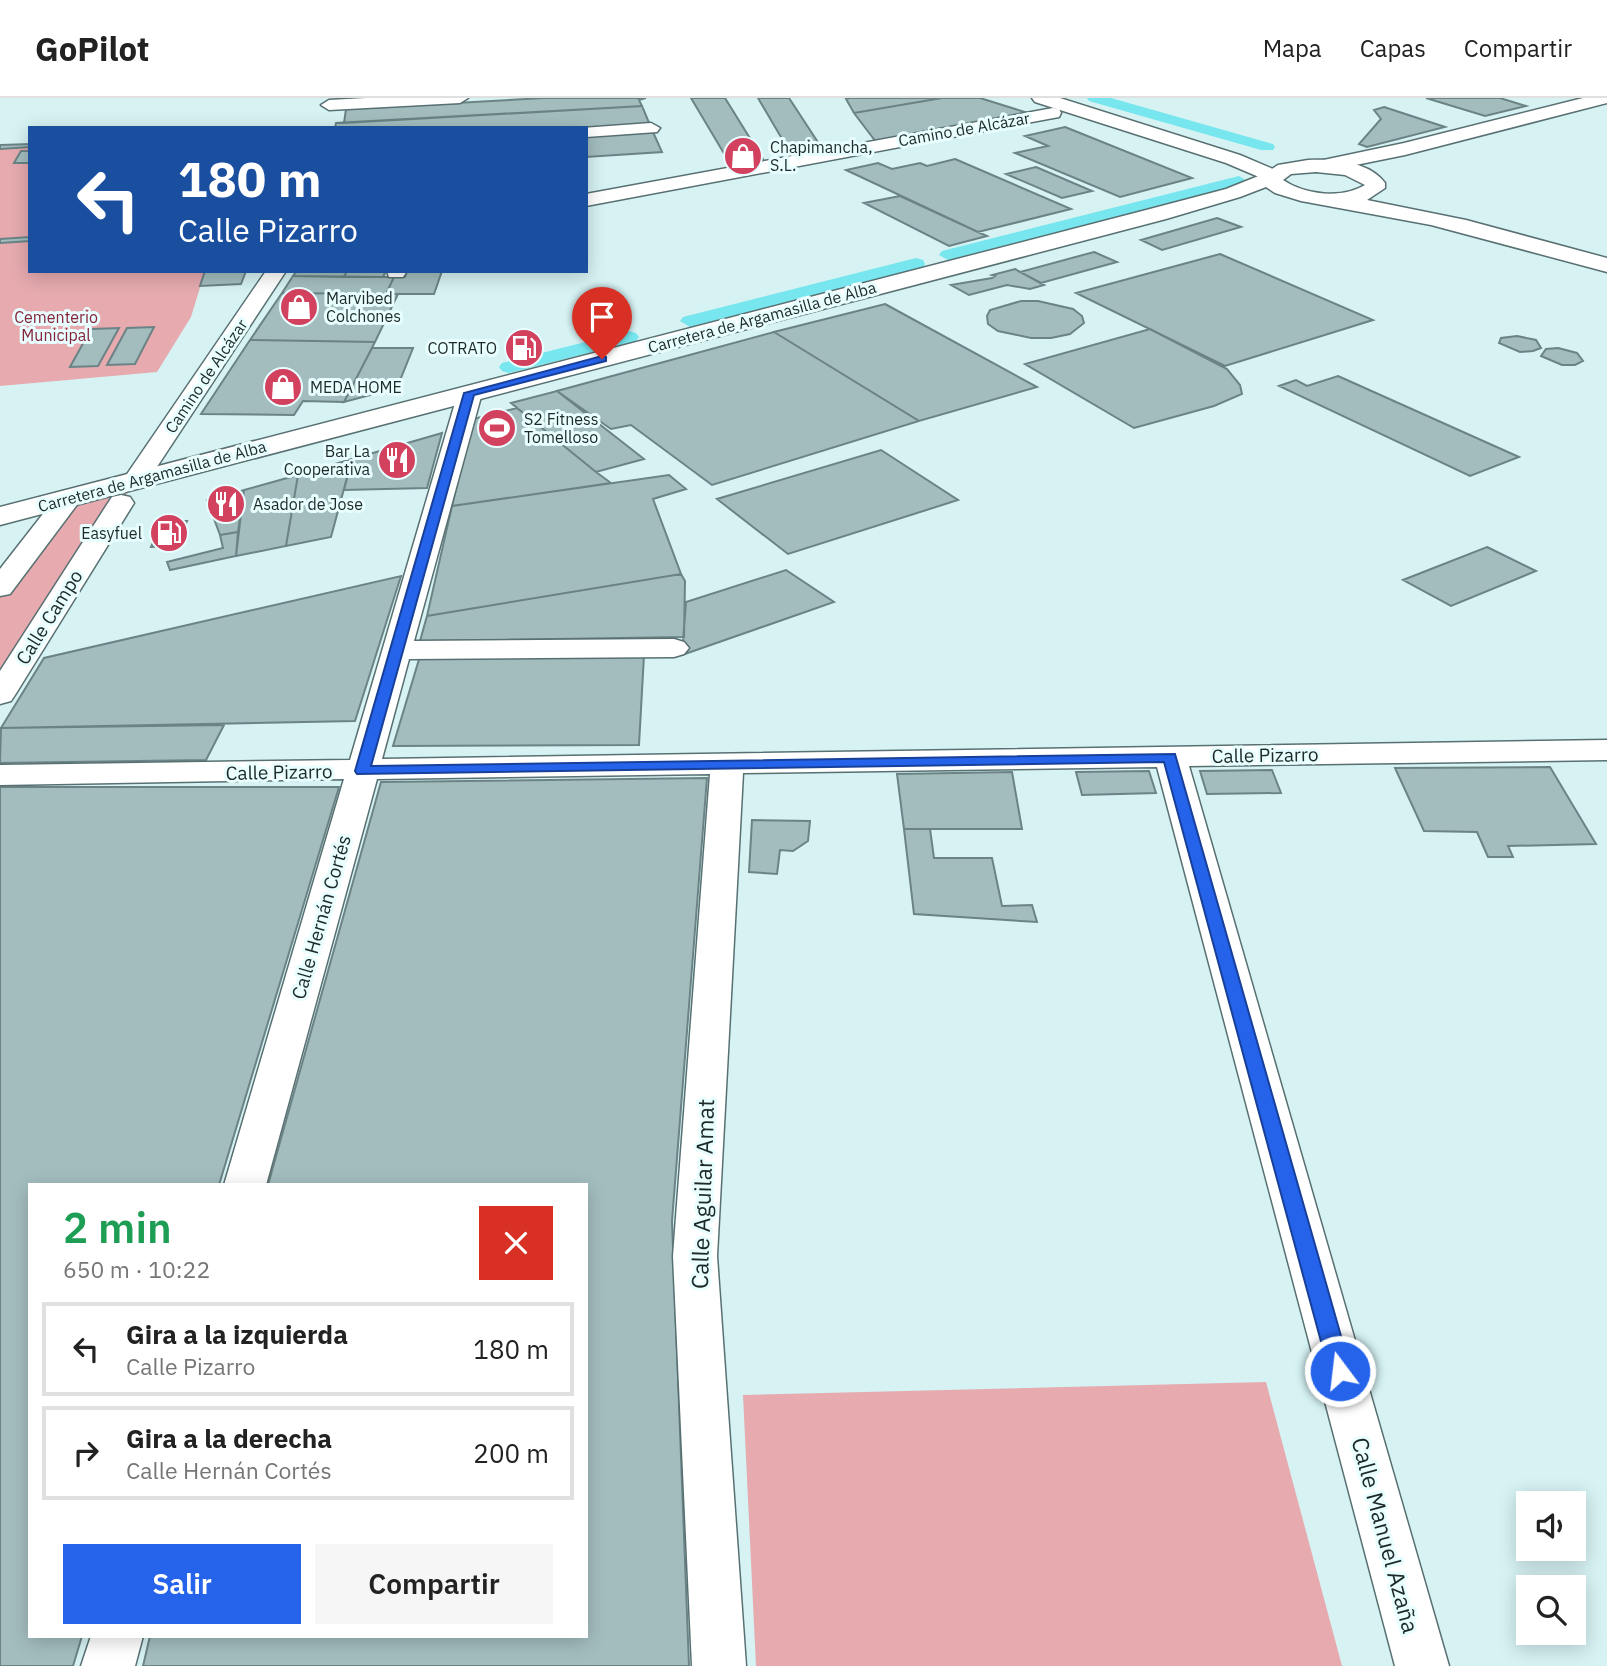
<!DOCTYPE html>
<html lang="es">
<head>
<meta charset="utf-8">
<style>
  body { margin:0; font-family:"IBM Plex Sans",sans-serif; background:#f6f6f6; color:#222; height:100vh; display:flex; flex-direction:column; font-size:26px; white-space:nowrap }
  * { box-sizing:border-box; margin:0 }
  p { font-size:23px; color:#767676 }
  .icon { flex:none; width:38px; height:38px; fill:none; stroke:currentColor; stroke-width:2; stroke-linecap:round; stroke-linejoin:round }
  .map { position:relative; flex:1; overflow:hidden }
  .sheet { position:absolute; left:28px; top:1085px; width:560px; height:455px; display:flex; flex-direction:column; background:#fff; border-radius:0px; box-shadow:0 4px 18px #0003 }
  .sheet>* { flex:none }
  .banner { position:absolute; left:28px; top:28px; width:560px; height:147px; border-radius:0px; box-shadow:0 4px 18px #0003; background:#1a4fa0; color:#fff; overflow:hidden }
  .fabs { position:absolute; left:1516px; top:1393px; display:grid; gap:14px }
  .fabs a { display:grid; place-items:center; width:70px; height:70px; border-radius:0px; background:#fff; box-shadow:0 4px 18px #0003; font-size:35px }
  .pin { position:absolute; display:grid; place-items:center; width:60px; height:60px; color:#fff; margin:-72px -30px; border-radius:50% 50% 50% 0; rotate:-45deg; box-shadow:0 0 7px #0007 }
  .pin .icon { rotate:45deg }
  .me { position:absolute; width:77px; margin:-38px; rotate:345deg; stroke-linejoin:round; filter:drop-shadow(0 0 5px #0008) }
  .turn { display:flex; align-items:center; gap:24px; height:147px; padding:0 35px; font-size:32px }
  .turn .icon { width:91px; height:91px; stroke-width:2.5 }
  .turn b { display:block; font-size:49px; line-height:60px }
  .round { display:grid; place-items:center; flex:none; width:74px; height:74px; border-radius:0px; background:#f6f6f6 }
  .summary { display:flex; align-items:center; justify-content:space-between; height:119px; padding:0 35px }
  h1 { font-size:42px; font-weight:600; line-height:52px; color:#1e9e55 }
  .cta { display:flex; gap:14px; margin-top:auto; padding:14px 35px }
  .cta a { flex:1; height:80px; border-radius:0px; background:#2563eb; color:#fff; font-size:28px; font-weight:600; line-height:80px; text-align:center }
  .cta a+a { background:#f6f6f6; color:#222 }
  ul { padding:0; list-style:none }
  li { display:flex; align-items:center; gap:21px; height:94px; margin:0 14px 10px; padding:0 21px; border:4px solid #e0e0e0; border-radius:0px }
  li div { flex:1 }
  li b { display:block; font-size:26px }
  li em { font-style:normal }
  header { display:flex; align-items:center; gap:42px; box-sizing:border-box; height:98px; padding:0 35px; background:#fff; border-bottom:2px solid #e0e0e0 }
  header strong { font-size:33px }
  nav { display:flex; gap:38px; margin-inline-start:auto; font-size:24px }
  .map>svg:first-child { display:block }
  .green { fill:#e6aaaf }
  .lines { fill:none; stroke-linecap:round; stroke-linejoin:round }
  .canal { fill:#77e6ee; fill-rule:evenodd }
  .building { fill:#a3bdbe; stroke:#6b8385; stroke-width:2 }
  .street-casing { stroke:#587072; stroke-width:3 }
  .secondary-casing { stroke:#587072; stroke-width:3 }
  .highway-casing { stroke:#587072; stroke-width:3 }
  .street { fill:#fff; fill-rule:evenodd }
  .secondary { fill:#fff; fill-rule:evenodd }
  .highway { fill:#fff; fill-rule:evenodd }
  .route { fill:#2563eb; stroke:#184099; stroke-width:2 }
  .labels { text-anchor:middle; dominant-baseline:central; stroke-width:6; stroke-linejoin:round; paint-order:stroke }
  .far-street-label { font-size:16px; fill:#1e2929; stroke:#e8feff }
  .far-poi-label { font-size:16px; fill:#1e2929; stroke:#e8feff; text-anchor:start }
  .far-park-label { font-size:16px; fill:#862438; stroke:#e8feff }
  .street-label { font-size:19px; fill:#1e2929; stroke:#e8feff }
  .near-street-label { font-size:23px; fill:#1e2929; stroke:#e8feff }
</style>
</head>
<body>
<header>
<strong>GoPilot</strong>
<nav><a>Mapa</a><a>Capas</a><a>Compartir</a></nav>
</header>
<div class="map">
<svg width="1607" height="1568" viewBox="0 0 1607 1568">
  <rect width="100%" height="100%" fill="#d6f2f3"/>
  <path class="green" d="M30 46V173H205L191 219 157 274 0 288V47Z
    M136 382 121 405 0 597V489L69 400Z
    M1266 1284 1342 1568H756L743 1297Z"/>
  <g class="lines">
    <path class="canal" d="M1087 0H1111L1273 46 1275 49 1273 52H1261L1089 3Z
      M1239 78 1247 83 1245 87 948 162 939 157 942 153Z
      M916 160 923 162 925 166 923 170 690 229 680 223 683 219Z
      M629 233 636 235 639 239 636 243 509 275 502 273 499 269 502 265Z"/>
  </g>
  <path class="building" d="M544 0H646L639 2 642 8 344 25 346 11Z
    M691 0H725L764 63 732 69Z
    M758 0H789L821 49 801 51 804 56 792 58Z
    M850 0H942L854 15 846 1Z
    M942 0H980L1031 16 876 44 854 15Z
    M1426 0H1500L1526 8 1485 18Z
    M642 8 650 27 586 30H335L336 25Z
    M1384 9 1445 29 1367 49 1359 46 1381 21 1374 12Z
    M1065 29 1192 80 1120 99 1015 55 1048 48 1025 38Z
    M653 34 662 54 586 59V38Z
    M30 46V49L0 51V47Z
    M21 53H30V65H14Z
    M955 61 1071 111 978 134 846 72 878 65 892 71 920 65 927 68Z
    M1036 69 1092 93 1062 100 1006 76Z
    M900 98 978 134 987 138 949 148 864 105Z
    M1217 120 1241 129 1162 152 1141 142Z
    M30 139V143L0 145V141Z
    M1094 154 1117 164 1041 185 1020 174Z
    M1220 156 1373 222 1225 268 1076 195Z
    M1015 171 1044 187 1030 191 1007 187 969 197 951 187 992 180 995 178 992 177Z
    M205 173H246L241 186 200 188Z
    M297 173H347L344 179 293 178Z
    M347 173H386L383 179H344Z
    M407 173H442L434 196H386L394 179H405Z
    M293 178 383 179H394L386 196 282 195Z
    M282 195 386 196H398L375 244 250 242Z
    M1021 203H1038L1073 211 1082 218 1084 225 1070 236 1051 240H1031L998 233 988 226 987 218 990 212Z
    M885 206 1037 289 919 323 774 234Z
    M154 229 135 266 107 267 127 230Z
    M119 230 98 268 70 269 91 231Z
    M1150 231 1227 271 1240 287 1242 296 1214 308 1134 330 1025 266Z
    M774 234 919 323 712 387 631 327 611 331 557 293Z
    M1517 238 1536 242 1541 250 1533 253 1520 254 1499 245 1501 240Z
    M250 242 375 244 344 304 303 303 294 317 201 316Z
    M372 250H413L397 290 344 304Z
    M1558 250 1577 255 1583 263 1575 267H1562L1541 258 1546 251Z
    M1338 278 1519 359 1470 378 1279 288 1296 282 1307 288Z
    M557 293 644 361 596 374 511 305Z
    M517 310 596 374 611 385 452 408 473 321Z
    M442 335 427 390 344 392 352 361Z
    M881 352 958 402 788 456 717 401Z
    M352 361 331 439 286 448 298 377Z
    M298 377 286 448 236 458 244 392Z
    M669 377 686 391 653 401 681 476 427 518 452 408Z
    M244 392 238 434 220 437 207 402Z
    M163 423H187L174 448 151 449Z
    M238 434 236 458 170 472 167 464 223 450 220 437Z
    M1487 449 1536 473 1451 508 1403 482Z
    M786 472 834 504 682 557 686 504Z
    M681 476 685 483 684 539 420 543 427 518Z
    M401 478 355 623 1 630 44 560Z
    M644 557 639 647 393 648 420 558Z
    M224 627 206 662 0 665 1 630Z
    M1550 669 1596 746 1508 748 1513 759H1488L1477 734 1424 733 1395 670Z
    M1272 672 1281 695 1207 696 1200 673Z
    M1149 673 1156 695 1082 697 1076 674Z
    M1012 674 1022 731H904L897 676Z
    M707 680 672 1123 689 1568H143L150 1538H586V1087H268L381 684Z
    M0 689H339L219 1087H30V1538H82L73 1568H0Z
    M752 722 810 723 808 743 793 753 780 752 777 776 749 774Z
    M904 731H930L934 760H992L1002 808 1032 807 1037 824 914 816Z"/>
  <g class="lines">
    <defs>
      <path id="street" d="M366 0H468L460 5 329 12 321 7 329 2Z
        M1053 10 1059 11 1061 15 1059 19 586 108V96Z
        M651 25 660 30 657 34 586 39V30H582Z
        M266 173H286L145 387 136 390 127 387 123 382Z
        M387 173H407L403 179H389Z
        M470 288 478 290 482 295 414 543 674 541 684 544 689 550 684 556 674 559 409 561 382 661 1607 642V662L1189 668 1449 1568H1395L1157 669 743 675 717 1158 746 1568H692L673 1158 710 676 377 681 266 1087H224L344 681 0 687V667L350 662 458 295 462 290Z
        M69 392 78 394 82 400 10 496 0 498V471L60 394Z
        M121 397 130 399 134 405 15 597 11 603 0 606V573L108 405 112 399Z
        M91 1538H143L135 1568H81Z"/>
      <path id="secondary" d="M1032 0H1060L1240 57 1280 74 1283 78 1280 82H1266L1226 65 1035 4Z
        M1583 0H1607V5L1405 57 1321 74 1314 72 1311 68 1314 64 1404 45Z"/>
      <path id="highway" d="M1308 62C1333 61 1369 63 1385 85V90L1367 102 1466 122 1607 160V174L1431 127 1301 103 1275 95 1266 89 1240 99 1166 121 0 427V409L1150 111 1226 91 1266 75 1278 67ZM1316 74 1345 77 1365 87C1342 101 1305 97 1283 82L1291 76Z"/>
    </defs>
    <use href="#street" class="street-casing"/>
    <use href="#secondary" class="secondary-casing"/>
    <use href="#highway" class="highway-casing"/>
    <use href="#street" class="street"/>
    <use href="#secondary" class="secondary"/>
    <use href="#highway" class="highway"/>
  </g>
  <path class="route" d="M602 258 606 259V263L474 297 371 668 1175 656 1351 1273 1347 1280 1340 1282 1332 1280 1329 1273 1164 664 357 676 355 673 464 295Z"/>
  <defs>
    <symbol id="shop-disc" viewBox="-11 -11 22 22"><circle r="9.5" fill="#d2425e" stroke="#e8feff"/><path d="M-5-2.5h2.3a2.7 3.5 0 0 1 5.4 0H5L5.5 6h-11ZM-1.5-2.5h3a1.5 2.3 0 0 0-3 0Z" fill="#fff"/></symbol>
    <symbol id="fuel-disc" viewBox="-11 -11 22 22"><circle r="9.5" fill="#d2425e" stroke="#e8feff"/><path d="M-5.5-6h7V0h2V4h1.3V-2.5L3-4.5l.8-.8L6-3V5H2.5V1h-1V6h-7ZM-4.2-4.7v3.2H.2V-4.7Z" fill="#fff"/></symbol>
    <symbol id="stadium-disc" viewBox="-11 -11 22 22"><circle r="9.5" fill="#d2425e" stroke="#e8feff"/><path d="M0-5a6.5 5 0 1 0 0 10a6.5 5 0 1 0 0-10ZM-3.5-1.8h7v3.6h-7Z" fill="#fff"/></symbol>
    <symbol id="restaurant-disc" viewBox="-11 -11 22 22"><circle r="9.5" fill="#d2425e" stroke="#e8feff"/><path d="M-5-6h1v4h1v-4h1v4h1v-4h1v5L-1.5 .5V6h-2V.5L-5-1ZM5-6V6H3V1.5H1.5Q1.5-4 5-6Z" fill="#fff"/></symbol>
  </defs>
  <g fill-rule="evenodd">
    <use href="#shop-disc" x="721" y="36" width="44" height="44"/>
    <use href="#shop-disc" x="277" y="187" width="44" height="44"/>
    <use href="#fuel-disc" x="502" y="228" width="44" height="44"/>
    <use href="#shop-disc" x="261" y="267" width="44" height="44"/>
    <use href="#stadium-disc" x="475" y="308" width="44" height="44"/>
    <use href="#restaurant-disc" x="375" y="340" width="44" height="44"/>
    <use href="#restaurant-disc" x="204" y="384" width="44" height="44"/>
    <use href="#fuel-disc" x="147" y="413" width="44" height="44"/>
  </g>
  <g class="labels">
    <g class="far-street-label">
      <text transform="translate(964 31) rotate(-10)">Camino de Alcázar</text>
      <text transform="translate(762 219) rotate(-15)">Carretera de Argamasilla de Alba</text>
      <text transform="translate(206 278) rotate(-56)">Camino de Alcázar</text>
      <text transform="translate(152 378) rotate(-15)">Carretera de Argamasilla de Alba</text>
    </g>
    <g class="far-poi-label">
      <text x="770" y="49">Chapimancha,<tspan x="770" dy="18">S.L.</tspan></text>
      <text x="326" y="200">Marvibed<tspan x="326" dy="18">Colchones</tspan></text>
      <text x="497" y="250" text-anchor="end">COTRATO</text>
      <text x="310" y="289">MEDA HOME</text>
      <text x="524" y="321">S2 Fitness<tspan x="524" dy="18">Tomelloso</tspan></text>
      <text x="370" y="353" text-anchor="end">Bar La<tspan x="370" dy="18">Cooperativa</tspan></text>
      <text x="253" y="406">Asador de Jose</text>
      <text x="142" y="435" text-anchor="end">Easyfuel</text>
    </g>
    <g class="far-park-label">
      <text x="56" y="219">Cementerio<tspan x="56" dy="18">Municipal</tspan></text>
    </g>
    <g class="street-label">
      <text transform="translate(49 519) rotate(-58)">Calle Campo</text>
      <text transform="translate(1265 657) rotate(-1)">Calle Pizarro</text>
      <text transform="translate(279 674) rotate(-1)">Calle Pizarro</text>
      <text transform="translate(321 819) rotate(-74)">Calle Hernán Cortés</text>
    </g>
    <g class="near-street-label">
      <text transform="translate(702 1096) rotate(-88)">Calle Aguilar Amat</text>
      <text transform="translate(1386 1437) rotate(75)">Calle Manuel Azaña</text>
    </g>
  </g>
</svg>
<div class="fabs">
<a><svg class="icon" aria-label="sound" viewBox="0 0 24 24"><path d="M4 9h4l5-4v14l-5-4H4zM17 9q2 3 0 6"/></svg></a>
<a><svg class="icon" aria-label="search" viewBox="0 0 24 24"><circle cx="10" cy="10" r="6"/><path d="M15 15l6 6"/></svg></a>
</div>
<div class="pin" style="left:602px;top:261px;background:#d93025"><svg class="icon" aria-label="arrive" viewBox="0 0 24 24"><path d="M6 21V4h12l-3 4 3 4H6"/></svg></div>
<svg class="me" style="left:1340px;top:1273px" viewBox="-20 -20 40 40"><circle r="17" fill="#2563eb" stroke="#fff" stroke-width="3"/><path d="M0-11L8 9 0 5-8 9z" fill="#fff"/></svg>
<div class="banner">
<div class="turn"><svg class="icon" aria-label="left" viewBox="0 0 24 24"><path d="M17 20v-9H6M10 6l-5 5 5 5"/></svg><div><b>180 m</b>Calle Pizarro</div></div>
</div>
<section class="sheet">
<div class="summary"><div><h1>2 min</h1><p>650 m · 10:22</p></div><a class="round" style="background:#d93025;color:#fff"><svg class="icon" aria-label="close" viewBox="0 0 24 24"><path d="M6 6l12 12M18 6L6 18"/></svg></a></div>
<ul>
<li><svg class="icon" aria-label="left" viewBox="0 0 24 24"><path d="M17 20v-9H6M10 6l-5 5 5 5"/></svg><div><b>Gira a la izquierda</b><p>Calle Pizarro</p></div><em>180 m</em></li>
<li><svg class="icon" aria-label="right" viewBox="0 0 24 24"><path d="M7 20v-9h11M14 6l5 5-5 5"/></svg><div><b>Gira a la derecha</b><p>Calle Hernán Cortés</p></div><em>200 m</em></li>
</ul>
<div class="cta"><a>Salir</a><a>Compartir</a></div>
</section>
</div>
</body>
</html>
